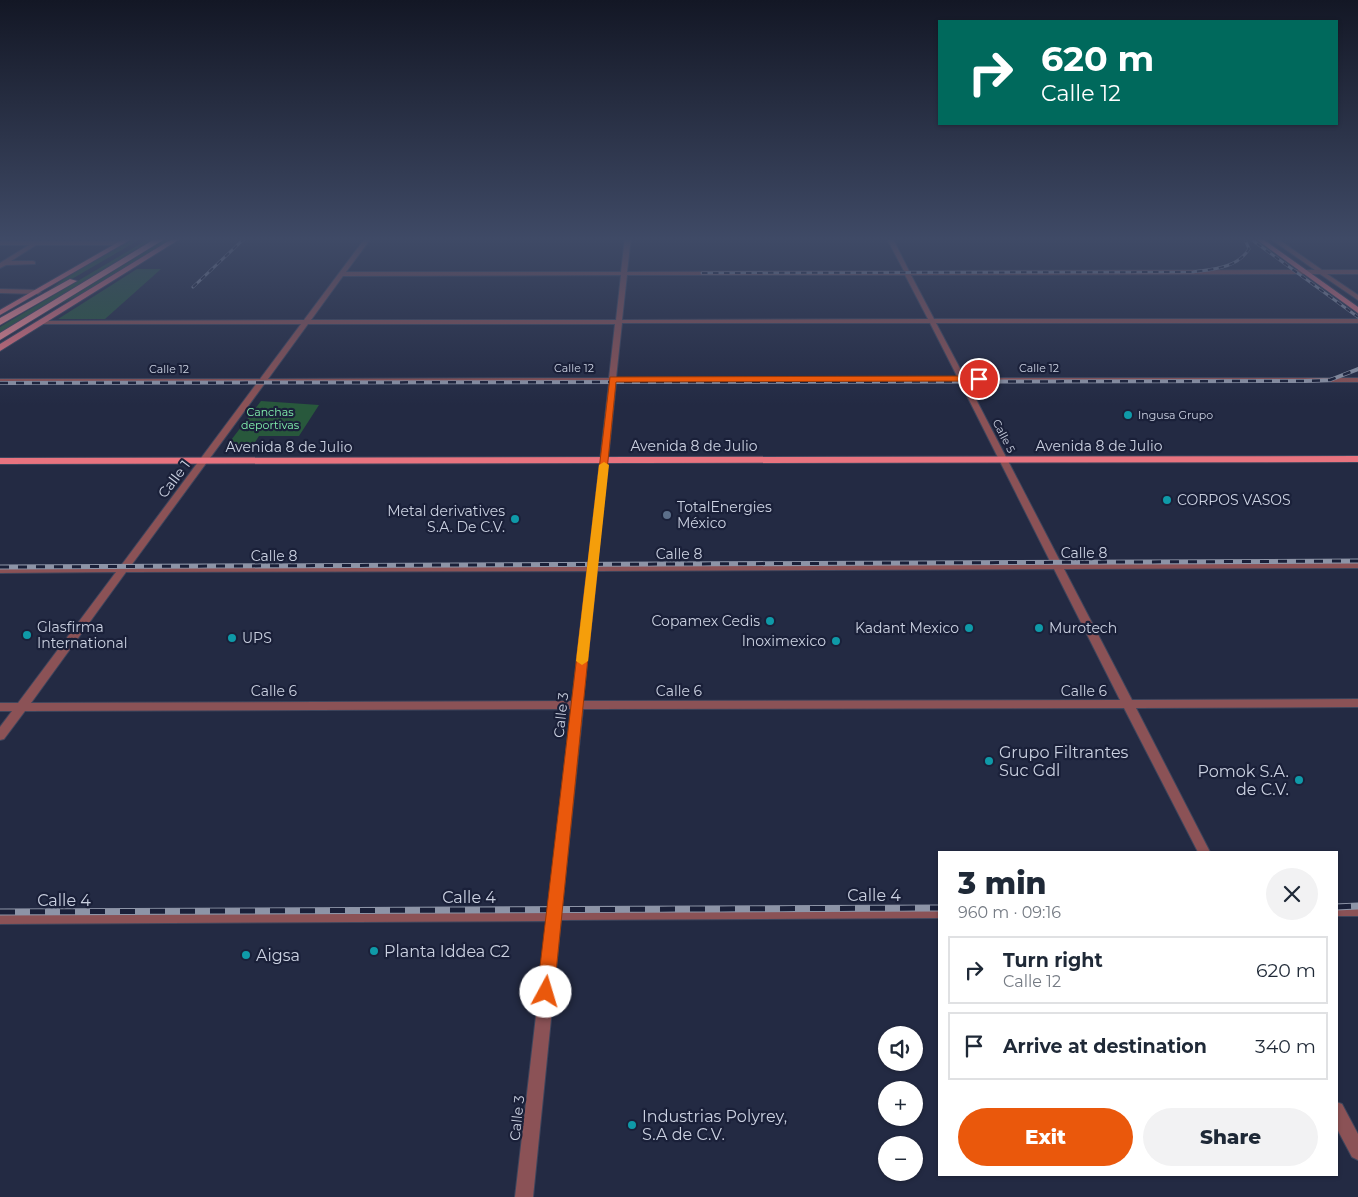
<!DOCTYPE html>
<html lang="en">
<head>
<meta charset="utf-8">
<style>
  body { margin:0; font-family:Montserrat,sans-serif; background:#f2f2f3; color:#1f2937; height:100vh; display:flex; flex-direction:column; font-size:19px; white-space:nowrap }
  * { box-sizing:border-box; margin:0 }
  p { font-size:16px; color:#747a83 }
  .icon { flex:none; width:28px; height:28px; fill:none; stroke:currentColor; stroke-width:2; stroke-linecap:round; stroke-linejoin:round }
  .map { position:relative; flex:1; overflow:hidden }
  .drawer { position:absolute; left:938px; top:851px; width:400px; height:325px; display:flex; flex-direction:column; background:#fff; border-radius:0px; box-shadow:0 1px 4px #0004 }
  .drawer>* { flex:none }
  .top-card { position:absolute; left:938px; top:20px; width:400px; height:105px; border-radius:0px; box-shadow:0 1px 4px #0004; background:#00695c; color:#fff; overflow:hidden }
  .fabs { position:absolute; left:878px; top:1026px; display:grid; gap:10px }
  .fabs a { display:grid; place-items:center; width:45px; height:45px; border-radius:50%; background:#fff; box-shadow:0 1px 4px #0004; font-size:25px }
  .pin { position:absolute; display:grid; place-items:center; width:42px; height:42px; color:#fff; margin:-21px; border:2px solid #fff; border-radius:50%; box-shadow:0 1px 5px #0007 }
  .me { position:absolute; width:55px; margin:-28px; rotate:6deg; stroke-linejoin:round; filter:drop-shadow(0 0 4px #0008) }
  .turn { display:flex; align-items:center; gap:18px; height:105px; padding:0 20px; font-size:22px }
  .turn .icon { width:65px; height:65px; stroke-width:2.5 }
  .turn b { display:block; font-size:35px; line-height:42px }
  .round { display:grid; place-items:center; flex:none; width:52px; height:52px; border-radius:26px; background:#f2f2f3 }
  .summary { display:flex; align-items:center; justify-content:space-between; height:85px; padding:0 20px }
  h1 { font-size:30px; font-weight:800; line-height:38px }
  .primary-button { display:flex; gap:10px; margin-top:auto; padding:10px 20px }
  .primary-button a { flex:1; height:58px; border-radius:30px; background:#ea580c; color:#fff; font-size:20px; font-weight:800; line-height:58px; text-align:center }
  .primary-button a+a { background:#f2f2f3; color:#1f2937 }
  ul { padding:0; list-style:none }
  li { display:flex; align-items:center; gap:15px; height:68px; margin:0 10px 8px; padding:0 10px; border:2px solid #e0e1e3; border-radius:0px }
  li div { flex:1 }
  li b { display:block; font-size:19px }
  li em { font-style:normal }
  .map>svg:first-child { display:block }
  .green { fill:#28583c }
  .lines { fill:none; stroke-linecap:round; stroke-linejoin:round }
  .minor-casing { stroke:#3e455c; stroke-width:2 }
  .major-casing { stroke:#3e455c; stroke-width:2 }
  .highway-casing { stroke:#3e455c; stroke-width:2 }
  .minor { fill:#8b5256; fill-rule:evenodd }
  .major { fill:#e8737f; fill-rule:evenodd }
  .highway { fill:#fd8d96; fill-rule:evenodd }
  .rail-far3-casing { stroke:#8d94a7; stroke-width:3 }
  .rail-far2-casing { stroke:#8d94a7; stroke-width:4 }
  .rail-far1-casing { stroke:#8d94a7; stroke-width:5 }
  .rail-casing { stroke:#8d94a7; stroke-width:7 }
  .rail-far3 { stroke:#1a2039; stroke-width:2; stroke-dasharray:5.5; stroke-linecap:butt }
  .rail-far2 { stroke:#1a2039; stroke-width:2.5; stroke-dasharray:8; stroke-linecap:butt }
  .rail-far1 { stroke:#1a2039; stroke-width:3; stroke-dasharray:9; stroke-linecap:butt }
  .rail { stroke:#1a2039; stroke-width:5; stroke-dasharray:15; stroke-linecap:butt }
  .route { fill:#ea580c; stroke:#983908 }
  .slow { fill:#f59e0b }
  .culture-dot { fill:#0f9aa8; stroke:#1a2039; stroke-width:2 }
  .service-dot { fill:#5c6f8a; stroke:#1a2039; stroke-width:2 }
  .labels { text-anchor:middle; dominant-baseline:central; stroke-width:4.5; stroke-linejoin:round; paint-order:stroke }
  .far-street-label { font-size:11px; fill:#cbd1e1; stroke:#1a2039 }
  .far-park-label { font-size:11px; fill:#83f1ae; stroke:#1a2039 }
  .far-poi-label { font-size:11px; fill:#cbd1e1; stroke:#1a2039; text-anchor:start }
  .street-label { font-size:14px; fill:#cbd1e1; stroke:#1a2039 }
  .poi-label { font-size:14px; fill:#cbd1e1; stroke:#1a2039; text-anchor:start }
  .near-poi-label { font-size:16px; fill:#cbd1e1; stroke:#1a2039; text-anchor:start }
  .near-street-label { font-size:16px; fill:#cbd1e1; stroke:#1a2039 }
</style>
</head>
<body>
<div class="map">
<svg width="1358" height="1197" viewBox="0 0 1358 1197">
  <rect width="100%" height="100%" fill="#232a43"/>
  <path class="green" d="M135 237H144L34 301 67 277Z
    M152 237H162L0 335V327Z
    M170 237H177L106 281 55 307Z
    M137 269H161L105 319H58Z
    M261 401 319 405 299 436H259L250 450 225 448Z"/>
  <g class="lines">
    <defs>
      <path id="minor" d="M366 237H372L346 272H621L625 237H631L627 272 904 271 886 237H892L909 271 1315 270 1268 237H1275L1322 270H1358V274H1327L1358 295V300L1320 274 911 275 934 319H1358V323H936L965 378H1358V382H967L1061 563 1358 562V568L1064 569 1132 700 1358 699V707L1136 708 1210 852H1198L1124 708 583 709 562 908 939 906V918L561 920 533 1197H515L547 921 0 924V912L548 908 571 709 25 711 4 739 0 740V727L12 711H0V703H18L116 572 0 573V567H120L257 383H0V379H260L301 324H43L41 323V321L304 320ZM621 275 616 320H311L343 276ZM627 275H905L928 319 622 320ZM622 323H930L958 378H616ZM308 324H615L609 378 268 379ZM960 382 1051 563 597 565 616 383ZM265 383H609L588 565 130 567ZM1054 569 1120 700 583 701 597 571ZM587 571 572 701 31 703 126 572Z
        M0 241H122L125 243 122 245H36L11 261H33L35 262V264L6 265 0 268V263L29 245H0Z
        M0 289 38 290 41 292 38 294 0 293Z
        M1336 904H1358V916H1336Z
        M1336 1102 1342 1104 1358 1134V1160L1352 1157 1336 1127Z"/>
      <path id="major" d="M127 237H135L0 315V310Z
        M175 237H183L0 351V344Z
        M1253 237H1260L1358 307V313Z
        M1358 456V462L0 464V458Z"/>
      <path id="highway" d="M158 237H168L0 340V333Z
        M70 279 77 281 0 325V318Z"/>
    </defs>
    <use href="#minor" class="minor-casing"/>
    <use href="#major" class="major-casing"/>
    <use href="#highway" class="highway-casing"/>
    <use href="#minor" class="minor"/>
    <use href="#major" class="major"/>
    <use href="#highway" class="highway"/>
    <defs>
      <path id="rail-far3" d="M1248 237 1358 317
        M702 273 1193 272C1214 269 1237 268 1249 249L1244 237
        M193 287 246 237"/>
      <path id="rail-far2" d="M0 383 1305 381 1330 380 1358 369"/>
      <path id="rail-far1" d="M0 567 1358 561"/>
      <path id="rail" d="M1336 907 1358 906
        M0 912 939 908"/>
    </defs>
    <use href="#rail-far3" class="rail-far3-casing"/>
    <use href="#rail-far2" class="rail-far2-casing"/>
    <use href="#rail-far1" class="rail-far1-casing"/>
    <use href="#rail" class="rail-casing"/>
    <use href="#rail-far3" class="rail-far3"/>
    <use href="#rail-far2" class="rail-far2"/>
    <use href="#rail-far1" class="rail-far1"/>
    <use href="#rail" class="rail"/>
  </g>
  <linearGradient id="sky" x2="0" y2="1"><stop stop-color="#131725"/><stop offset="0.59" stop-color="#3f4a66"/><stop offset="1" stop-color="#3f4a66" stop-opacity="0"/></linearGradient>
  <rect width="1358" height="405" fill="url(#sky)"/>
  <path class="route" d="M979 376 982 377V381L616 382 554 992 552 997 546 1000 540 997 537 992 610 377Z"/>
  <path class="slow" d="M604 462 609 465 588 661 582 665 576 661 599 465Z"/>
  <g class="culture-dot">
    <circle cx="1128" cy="415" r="5"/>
    <circle cx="1167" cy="500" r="5"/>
    <circle cx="515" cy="519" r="5"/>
    <circle cx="770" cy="621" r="5"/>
    <circle cx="969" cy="628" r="5"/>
    <circle cx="1039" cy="628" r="5"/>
    <circle cx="27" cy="635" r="5"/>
    <circle cx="232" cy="638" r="5"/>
    <circle cx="836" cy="641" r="5"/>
    <circle cx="989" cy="761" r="5"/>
    <circle cx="1299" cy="780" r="5"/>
    <circle cx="374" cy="951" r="5"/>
    <circle cx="246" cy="955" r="5"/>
    <circle cx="632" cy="1125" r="5"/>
  </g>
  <circle class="service-dot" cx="667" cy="515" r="5"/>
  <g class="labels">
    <g class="far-street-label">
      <text x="574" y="368">Calle 12</text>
      <text x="1039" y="368">Calle 12</text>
      <text x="169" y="369">Calle 12</text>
      <text transform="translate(1004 436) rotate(63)">Calle 5</text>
    </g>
    <g class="far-park-label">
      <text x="270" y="412">Canchas<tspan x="270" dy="13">deportivas</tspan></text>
    </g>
    <g class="far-poi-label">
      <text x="1138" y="415">Ingusa Grupo</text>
    </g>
    <g class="street-label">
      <text x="694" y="446">Avenida 8 de Julio</text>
      <text x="1099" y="446">Avenida 8 de Julio</text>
      <text x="289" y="447">Avenida 8 de Julio</text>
      <text transform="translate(174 479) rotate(-53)">Calle 1</text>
      <text x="1084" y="553">Calle 8</text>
      <text x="679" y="554">Calle 8</text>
      <text x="274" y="556">Calle 8</text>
      <text x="274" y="691">Calle 6</text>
      <text x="679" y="691">Calle 6</text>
      <text x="1084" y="691">Calle 6</text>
      <text transform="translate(561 715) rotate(-84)">Calle 3</text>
      <text transform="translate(517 1118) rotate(-84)">Calle 3</text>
    </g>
    <g class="poi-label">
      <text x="1177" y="500">CORPOS VASOS</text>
      <text x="677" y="507">TotalEnergies<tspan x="677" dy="16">México</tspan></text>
      <text x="505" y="511" text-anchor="end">Metal derivatives<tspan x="505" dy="16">S.A. De C.V.</tspan></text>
      <text x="760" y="621" text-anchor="end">Copamex Cedis</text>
      <text x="37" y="627">Glasfirma<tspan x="37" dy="16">International</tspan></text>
      <text x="959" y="628" text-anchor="end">Kadant Mexico</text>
      <text x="1049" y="628">Murotech</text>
      <text x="242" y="638">UPS</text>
      <text x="826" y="641" text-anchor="end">Inoximexico</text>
    </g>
    <g class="near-poi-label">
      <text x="999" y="752">Grupo Filtrantes<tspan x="999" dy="18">Suc Gdl</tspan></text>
      <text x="1289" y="771" text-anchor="end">Pomok S.A.<tspan x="1289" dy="18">de C.V.</tspan></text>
      <text x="384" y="951">Planta Iddea C2</text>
      <text x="256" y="955">Aigsa</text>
      <text x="642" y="1116">Industrias Polyrey,<tspan x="642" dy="18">S.A de C.V.</tspan></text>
    </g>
    <g class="near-street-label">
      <text x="874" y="895">Calle 4</text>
      <text x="469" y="897">Calle 4</text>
      <text x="64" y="900">Calle 4</text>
    </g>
  </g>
</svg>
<div class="fabs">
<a><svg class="icon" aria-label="sound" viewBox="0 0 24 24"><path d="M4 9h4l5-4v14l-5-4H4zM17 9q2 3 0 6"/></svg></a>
<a>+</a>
<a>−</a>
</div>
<div class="pin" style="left:979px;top:379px;background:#d93025"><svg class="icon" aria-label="arrive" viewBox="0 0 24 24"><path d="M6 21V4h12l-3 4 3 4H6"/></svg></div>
<svg class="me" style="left:546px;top:992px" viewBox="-20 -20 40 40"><circle r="19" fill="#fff"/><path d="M0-13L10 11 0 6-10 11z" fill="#ea580c"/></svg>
<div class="top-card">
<div class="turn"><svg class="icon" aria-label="right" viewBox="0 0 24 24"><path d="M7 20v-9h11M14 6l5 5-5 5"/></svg><div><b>620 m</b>Calle 12</div></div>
</div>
<section class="drawer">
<div class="summary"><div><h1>3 min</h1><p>960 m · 09:16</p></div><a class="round"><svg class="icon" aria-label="close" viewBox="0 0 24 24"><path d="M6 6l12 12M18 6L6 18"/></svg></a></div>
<ul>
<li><svg class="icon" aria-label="right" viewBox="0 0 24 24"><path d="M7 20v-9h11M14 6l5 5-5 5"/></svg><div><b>Turn right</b><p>Calle 12</p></div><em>620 m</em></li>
<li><svg class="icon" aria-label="arrive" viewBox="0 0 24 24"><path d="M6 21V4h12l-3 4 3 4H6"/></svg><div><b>Arrive at destination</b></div><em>340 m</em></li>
</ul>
<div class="primary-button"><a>Exit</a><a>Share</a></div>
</section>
</div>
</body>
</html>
